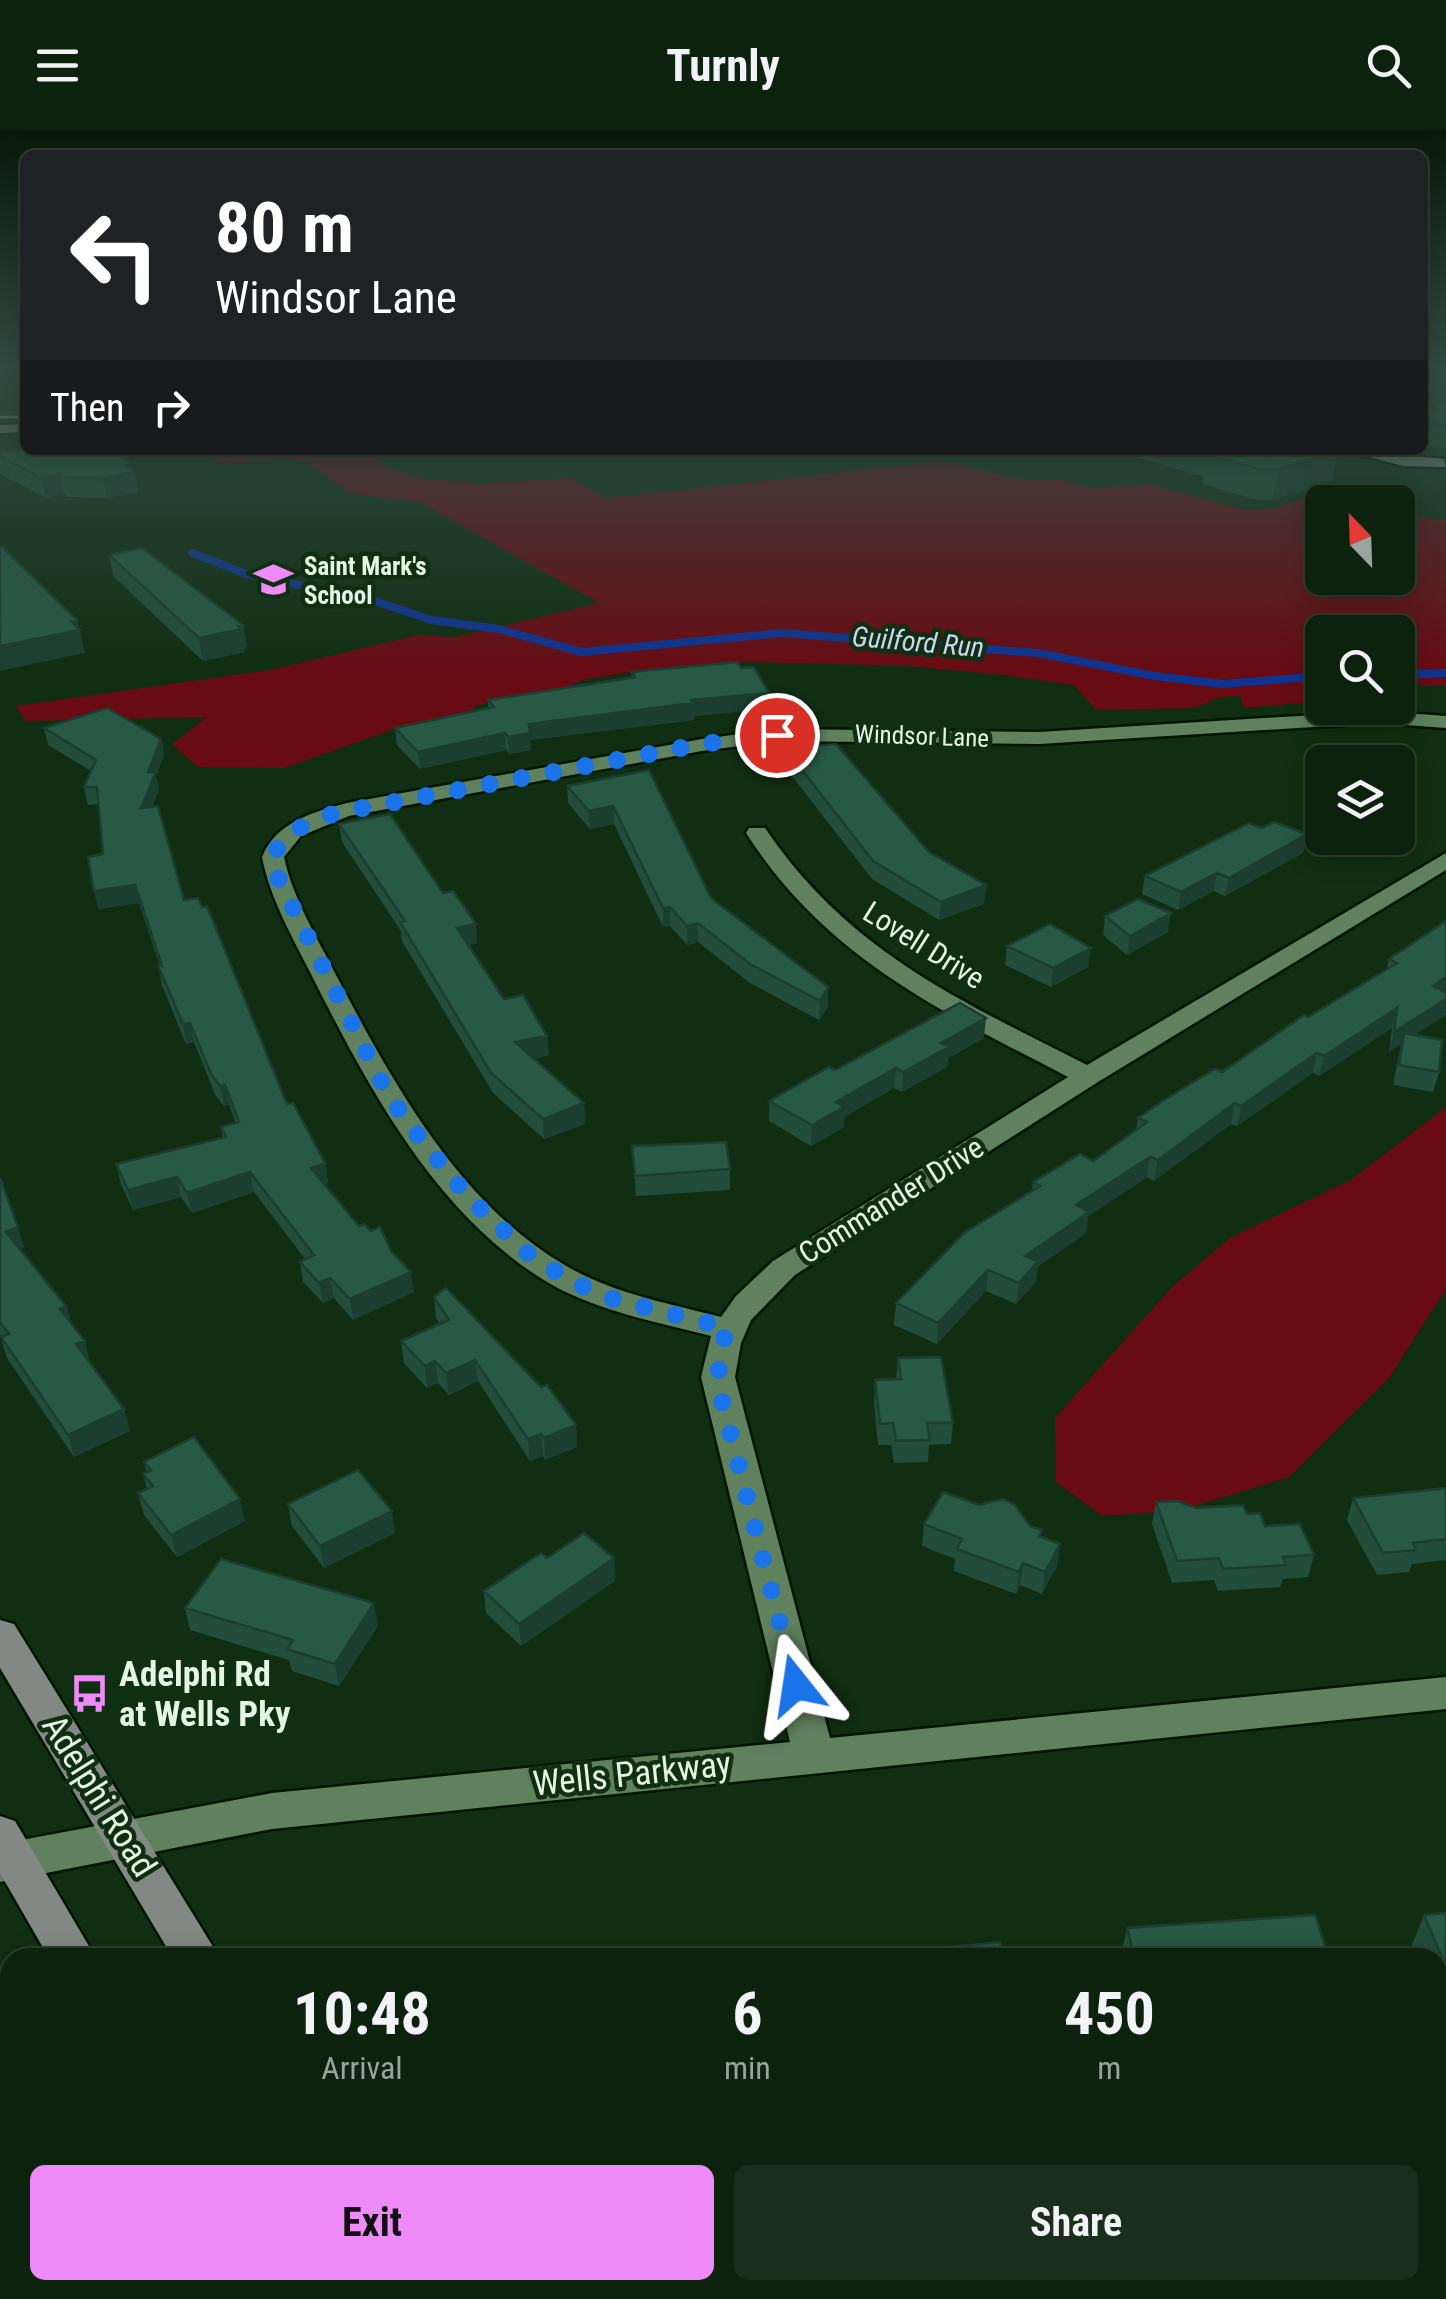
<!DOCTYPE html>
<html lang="en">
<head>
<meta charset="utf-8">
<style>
  body { margin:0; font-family:"Roboto Condensed",sans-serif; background:#1a2f1b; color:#f1f3f6; height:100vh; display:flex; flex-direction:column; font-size:38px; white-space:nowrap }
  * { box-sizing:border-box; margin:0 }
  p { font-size:32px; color:#9aa49d }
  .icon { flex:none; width:55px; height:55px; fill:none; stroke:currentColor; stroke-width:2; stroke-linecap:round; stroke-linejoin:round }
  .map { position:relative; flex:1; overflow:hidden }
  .side { position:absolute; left:0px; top:1818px; width:1448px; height:352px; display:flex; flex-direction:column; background:#0c220d; border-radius:30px 30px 0 0; box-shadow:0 5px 25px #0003,0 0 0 2px #2c3f2e }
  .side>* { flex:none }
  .guide { position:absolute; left:20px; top:20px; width:1408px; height:305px; border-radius:15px; box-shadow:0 5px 25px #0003,0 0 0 2px #2c3f2e; background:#202124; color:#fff; overflow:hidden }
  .needle { width:65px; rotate:337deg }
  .controls { position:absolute; left:1305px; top:355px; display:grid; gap:20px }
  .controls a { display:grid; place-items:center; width:110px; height:110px; border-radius:15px; background:#0c220d; box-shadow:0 5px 25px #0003,0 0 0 2px #2c3f2e; font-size:50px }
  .pin { position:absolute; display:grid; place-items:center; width:85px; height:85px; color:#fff; margin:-42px; border:5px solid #fff; border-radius:50%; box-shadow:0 2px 10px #0007 }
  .me { position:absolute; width:110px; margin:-55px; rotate:345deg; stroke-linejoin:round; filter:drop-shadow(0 0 8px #0008) }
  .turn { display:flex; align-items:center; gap:35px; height:210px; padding:0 30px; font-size:45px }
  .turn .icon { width:130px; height:130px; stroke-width:2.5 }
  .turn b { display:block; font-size:70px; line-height:85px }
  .then { display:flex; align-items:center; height:95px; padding:0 30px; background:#0003; gap:20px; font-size:38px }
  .eta { display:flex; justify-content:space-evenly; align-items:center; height:170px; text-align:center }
  .eta b { font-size:60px; font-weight:700; line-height:70px }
  .button { display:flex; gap:20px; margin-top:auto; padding:20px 30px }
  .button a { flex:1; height:115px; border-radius:15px; background:#ee8bf8; color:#111; font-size:40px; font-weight:700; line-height:115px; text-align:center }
  .button a+a { background:#1a2f1b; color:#f1f3f6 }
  header { display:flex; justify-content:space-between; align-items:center; height:130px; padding:0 30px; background:#0c220d; font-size:45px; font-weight:700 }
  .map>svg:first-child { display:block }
  .green { fill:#680b13 }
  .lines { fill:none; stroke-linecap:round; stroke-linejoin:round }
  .stream { stroke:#0f3392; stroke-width:8 }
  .street-casing { stroke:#001600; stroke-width:5 }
  .secondary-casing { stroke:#001600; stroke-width:5 }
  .street { fill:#5f815e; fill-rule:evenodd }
  .secondary { fill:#828883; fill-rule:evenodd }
  .tram { stroke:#b1c6b0; stroke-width:2.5 }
  .wall { fill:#224d3a }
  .shaded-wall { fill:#1b3e30 }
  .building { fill:#275944; stroke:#1b3e30; stroke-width:2.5 }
  .route { stroke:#1a73e8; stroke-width:18; stroke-dasharray:0 32.4 }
  .labels { text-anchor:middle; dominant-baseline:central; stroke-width:9; stroke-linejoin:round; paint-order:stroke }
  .far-poi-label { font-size:25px; font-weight:bold; fill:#e4f6e3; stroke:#102e11; text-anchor:start }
  .far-street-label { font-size:25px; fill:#e4f6e3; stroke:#102e11 }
  .far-water-label { font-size:28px; font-style:italic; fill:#cad7f1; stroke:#102e11 }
  .street-label { font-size:30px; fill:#e4f6e3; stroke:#102e11 }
  .near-poi-label { font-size:35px; font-weight:bold; fill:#e4f6e3; stroke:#102e11; text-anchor:start }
  .near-street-label { font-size:35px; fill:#e4f6e3; stroke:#102e11 }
</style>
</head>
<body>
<header><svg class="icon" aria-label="menu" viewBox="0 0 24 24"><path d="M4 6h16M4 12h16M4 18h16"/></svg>Turnly<svg class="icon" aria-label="search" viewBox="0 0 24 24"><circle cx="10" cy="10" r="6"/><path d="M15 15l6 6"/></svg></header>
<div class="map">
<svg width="1446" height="2169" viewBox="0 0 1446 2169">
  <rect width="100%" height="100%" fill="#102e11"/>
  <path class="green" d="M203 320H381L378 325 384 337 424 349 483 353 569 348 606 368 943 331 1024 350 1061 349 1093 359 1148 354 1244 380 1275 378 1331 359 1366 352 1383 356 1380 368 1366 372H1322V448H1398V386L1446 390V556H1398V502H1322V571L1244 578 1240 566 1220 567 1195 578 1096 580 1074 555 1004 545 906 536 748 532 660 538 585 549 542 570 499 568 477 576 451 593 406 595 284 638 198 637 172 614 207 587 25 591 16 576 270 540 418 505 455 507 599 473 420 372 352 364 306 332 286 329 222 335Z
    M1446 977V1159L1389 1248 1289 1347 1181 1380 1102 1386 1056 1352 1055 1288 1171 1158 1230 1108 1351 1050Z"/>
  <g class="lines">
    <path class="stream" d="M192 423 247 444 372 470 431 490 499 499 581 522 782 503 1038 523 1155 546 1222 554 1322 546
      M1398 545 1446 543"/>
    <defs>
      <path id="street" d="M1378 581 1446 586V598L1378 593 1039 614 777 611 702 621 349 686 301 706 284 727C293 769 317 807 336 845 392 951 457 1071 563 1134 611 1163 667 1173 721 1187L736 1166 773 1131 1068 947C941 881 826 828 746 703L749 698H765C848 821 959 870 1087 935L1446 723V740L1098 952 795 1145 751 1190 741 1213 735 1247 830 1608 1446 1547V1579L272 1699 0 1752V1714L272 1663 790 1612 701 1247 711 1206C653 1191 590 1180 539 1147 432 1078 367 955 312 846 293 808 270 769 262 727 276 692 313 682 347 673L702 609 777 599 1039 602Z"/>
      <path id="secondary" d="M25 294V302L0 303V295Z
        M1344 320 1444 329 1446 337 1403 336Z
        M0 1490 14 1494 220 1828H173L0 1538Z
        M0 1686 15 1691 96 1828H49L0 1743Z
        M266 2160H322L326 2169H270Z
        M434 2160H490L494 2169H438Z"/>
    </defs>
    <use href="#street" class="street-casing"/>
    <use href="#secondary" class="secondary-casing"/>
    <use href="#street" class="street"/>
    <use href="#secondary" class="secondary"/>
    <path class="tram" d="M0 287H25"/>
  </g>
  <path class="wall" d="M1446 272V318L1422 316V284Z
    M1112 320H1338L1332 350 1272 370 1253 369 1203 354 1204 347Z
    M0 323 131 334 138 363 107 368 67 367 64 364 46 368 0 344Z
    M109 425 243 495 247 517 245 518V522L203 531 113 446Z
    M741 538 769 563V579L694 586V590L530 610 531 620 509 624 506 620 420 639 397 615 395 598 488 578V570L632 548 631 542Z
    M44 598 161 609 164 625 156 646 159 659 152 677 184 770 287 974 325 1033 328 1053 325 1054 359 1096 391 1121 414 1162 353 1190 334 1168 323 1173 303 1152 300 1132 305 1129 254 1062 192 1083 181 1067 133 1080 121 1054 116 1034 223 1008 221 997 236 993 229 974 224 976 215 964 194 912 186 914 162 855 158 836H160L139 773 98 779 103 724 99 674 88 675 84 657 91 641 48 615Z
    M785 618 929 722 986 755 984 774 939 790 872 749 784 636Z
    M649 640 711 768 828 857V877L819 890 750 853 698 812 687 815 670 796 663 797 614 694 590 699 568 673 567 656Z
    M339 694 477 813 468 815 504 869 547 906 549 925 534 929 584 973 585 994 544 1009 493 963 402 811 401 801 342 712Z
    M1262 698 1307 704 1303 723 1225 766 1214 761 1178 780 1142 764 1145 746Z
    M1105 786 1168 802 1127 825 1103 805Z
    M1446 791 1415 905 1439 942 1433 962 1393 955 1401 914 1389 922 1392 898 1319 946 1313 943 1237 996 1231 994 1154 1051 1147 1047 1088 1086 1086 1103 1038 1136 1036 1152 1016 1174 986 1161 937 1214 894 1195 896 1173 1032 1061 1033 1052 1093 1031 1136 1000 1138 988 1222 942 1387 839 1389 829Z
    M1007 816 1088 837 1051 857 1005 835Z
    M984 908 948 928 947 937 902 962 894 958 844 987V997L811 1016 769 991V971L835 940Z
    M632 1016 730 1039V1060L636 1066Z
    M0 1048 24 1117 20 1119 66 1176 71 1192 89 1232 124 1279 130 1301 74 1327 7 1228 0 1204Z
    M434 1167 577 1317 545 1330 543 1326 530 1331 478 1251 449 1265 438 1253 427 1258 404 1233 401 1211 440 1194 436 1188Z
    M898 1228 953 1293 951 1314 929 1315 928 1332 894 1333 891 1315H878L874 1272 875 1250H896Z
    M144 1332 245 1391 177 1427 144 1385 138 1363 147 1359 143 1344 147 1342Z
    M1446 1358V1430L1412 1434 1409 1442 1377 1445 1347 1390 1353 1368Z
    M1156 1372 1247 1384 1314 1425 1308 1447 1283 1449 1280 1457 1218 1461 1214 1450 1172 1453 1152 1394Z
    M288 1374 395 1403 324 1438 292 1396Z
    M924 1394 1030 1396 1042 1400 1041 1406 1060 1414 1057 1436 1042 1464 1020 1455 1016 1464 954 1441 955 1429 922 1416Z
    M614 1428 615 1451 521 1516 486 1483 484 1461Z
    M185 1478 378 1496 339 1556 292 1541 289 1530 190 1500Z
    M1446 1783V1901L1438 1881V1828H1416L1411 1817 1424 1785Z
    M1127 1798 1329 1828H1120Z
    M773 2160H923L933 2169H773Z"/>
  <path class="shaded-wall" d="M0 241H25V246L0 248Z
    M1446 249V271L1422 274V252Z
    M510 320H546L510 324Z
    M1338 320 1332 350 1272 370 1278 339Z
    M131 334 132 343 135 342 138 363 107 368 103 348 126 335Z
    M60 344 64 364 46 368 41 348Z
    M77 490 85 523 0 541V516Z
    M243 495 247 517 245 518V522L203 531 199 508Z
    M769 563V579L694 586V590L530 610 531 620 509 624 508 607 529 594 691 570Z
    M505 603 506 620 420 639 418 622Z
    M161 609 164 625 156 646 159 659 145 696 141 678 148 642Z
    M613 676 614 694 590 699 589 681Z
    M1307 704 1303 723 1225 766 1229 748Z
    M1217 743 1214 761 1178 780 1181 762Z
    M135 755 139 773 98 779 94 761Z
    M986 755 984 774 939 790 941 772Z
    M670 777V796L663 797V778Z
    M1171 783 1168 802 1127 825 1130 806Z
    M698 793V812L687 815V796Z
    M476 794 477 813 459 817 457 798Z
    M1091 818 1088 837 1051 857 1053 838Z
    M1446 847V862L1433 856Z
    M828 857V877L819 890 820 871Z
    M1446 869V885L1402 913 1404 903 1401 914 1389 922 1394 902Z
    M1397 878 1392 898 1319 946 1324 926Z
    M986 888 984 908 948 928 947 937 902 962 903 942 941 913Z
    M190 893 194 912 186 914 183 894Z
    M547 906 549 925 517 932 515 912Z
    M1317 923 1313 943 1237 996 1241 976Z
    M896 938 894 958 844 987V997L811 1016 812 995 836 972Z
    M225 955 229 974 224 976 220 956Z
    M584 973 585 994 544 1009 543 989Z
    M1235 973 1231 994 1154 1051 1158 1030Z
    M1150 1027 1147 1047 1088 1086 1086 1103 1038 1136 1036 1152 1016 1174 1019 1153 1025 1126 1076 1075Z
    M325 1033 328 1053 315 1058 311 1038Z
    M250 1042 254 1062 192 1083 187 1063Z
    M177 1047 181 1067 133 1080 128 1060Z
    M18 1097 24 1117 12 1122 6 1102Z
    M988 1140 986 1161 937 1214 938 1193Z
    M411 1142 414 1162 353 1190 350 1169Z
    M330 1148 334 1168 323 1173 319 1153Z
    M66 1176 72 1197 60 1179Z
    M85 1211 90 1232 82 1236 76 1214Z
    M475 1230 478 1251 449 1265 446 1243Z
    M435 1231 438 1253 427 1258 425 1236Z
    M124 1279 130 1301 74 1327 68 1305Z
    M576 1295 577 1317 545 1330 544 1308Z
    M541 1304 543 1326 530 1331 528 1309Z
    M240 1369 245 1391 177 1427 171 1405Z
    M392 1381 395 1403 324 1438 320 1416Z
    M1060 1414 1057 1436 1042 1464 1045 1442Z
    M614 1428 615 1451 521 1516 519 1494Z
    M1023 1433 1020 1455 1016 1464 1019 1442Z
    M374 1473 378 1496 339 1556 335 1534Z
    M8 2052 10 2057V2079L1 2086 0 2058Z
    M45 2163 48 2169H36Z"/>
  <path class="building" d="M1422 241H1446V249L1422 252Z
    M1446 272V295L1422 293V284Z
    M25 320H116L131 334 126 335 135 342 103 348 62 347 60 344 41 348 0 326V323Z
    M1217 320H1338L1278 339H1258L1207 324 1218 320Z
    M2 417 77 490 71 491 80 500 0 516V418Z
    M142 418 243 495 238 496 242 499 199 508 109 425Z
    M737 532 741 538 754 537 769 563 691 570 693 573 529 594 530 603 508 607 505 603 418 622 395 598 494 577 488 570 635 547 631 542Z
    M107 578 161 609 148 642H156L141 678 158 676 184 770 198 768 202 777 207 776 287 974 293 973 325 1033 311 1038 359 1096 364 1094 371 1101 380 1097 391 1121 411 1142 350 1169 330 1148 319 1153 300 1132 314 1125 250 1042 187 1063 177 1047 128 1060 116 1034 226 1007 221 997 239 992 225 955 220 956 211 944 190 893 183 894 158 836H162L135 755 94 761 88 727 103 724 97 657H84L96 630 44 598Z
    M836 614 929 722 986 755 941 772 873 731 785 618Z
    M649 640 711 768 828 857 820 871 750 834 698 793 687 796 670 777 663 778 613 676 589 681 567 656Z
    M390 684 443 763 453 761 476 794 457 798 504 869 523 865 547 906 515 912 584 973 543 989 491 943 400 792 405 791 339 694Z
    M1274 692 1307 704 1229 748 1217 743 1181 762 1145 746 1249 693 1262 698Z
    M1138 769 1171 783 1130 806 1105 786Z
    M1446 791V847L1433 856 1446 862V869L1394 902 1397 878 1324 926 1317 923 1241 976 1235 973 1158 1030 1150 1027 1076 1075 1089 1082 1025 1126 1038 1131 1019 1153 988 1140 938 1193 896 1173 964 1103 1040 1056 1033 1052 1080 1024 1093 1031 1147 992 1138 988 1164 970 1215 939 1222 942 1304 885 1308 887 1397 833 1389 829Z
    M1050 794 1091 818 1053 838 1007 816Z
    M960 873 986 888 941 913 949 917 903 942 896 938 836 972 844 977 812 995 769 971 829 937 835 940Z
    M1404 903 1442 910 1439 942 1399 935Z
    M726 1012 730 1039 635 1046 632 1016Z
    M0 1048 18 1097 6 1102 66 1176 60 1179 85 1211 76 1214 124 1279 68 1305 1 1207 9 1204 0 1192Z
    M446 1158 541 1257 547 1255 576 1295 544 1308 541 1304 528 1309 475 1230 446 1243 435 1231 425 1236 401 1211 449 1190 434 1167Z
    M941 1227 953 1293H927L930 1310 896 1311 893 1293 880 1294 875 1250 901 1249 898 1228Z
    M194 1307 240 1369 171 1405 138 1363 153 1356 143 1344 151 1340 144 1332Z
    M358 1340 392 1381 320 1416 288 1374Z
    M1446 1358V1409L1413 1413 1416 1420 1383 1423 1353 1368Z
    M943 1362 979 1375 1003 1369 1014 1374 1030 1396 1042 1400 1039 1406 1060 1414 1045 1442 1023 1433 1019 1442 957 1419 962 1409 924 1394Z
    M1178 1371 1196 1378 1243 1375 1247 1384 1260 1383 1265 1396 1300 1394 1314 1425 1283 1427 1286 1435 1223 1439 1219 1428 1177 1431 1156 1372Z
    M584 1403 614 1428 519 1494 484 1461 541 1423 547 1428Z
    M221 1429 374 1473 335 1534 287 1519 293 1510 185 1478Z
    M1446 1783V1837L1424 1785Z
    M1315 1785 1329 1828H1135L1127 1798Z
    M1000 1812 1002 1823 1056 1818 1058 1828H923L928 1827 927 1819Z
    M789 1823V1828H734Z
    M0 2039 8 2052 0 2058Z
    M0 2082 10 2100V2160H44L45 2163 36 2169H0Z
    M782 2160H923L933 2169H791Z"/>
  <linearGradient id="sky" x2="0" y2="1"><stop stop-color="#091909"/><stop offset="0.44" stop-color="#314c43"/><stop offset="1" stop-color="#314c43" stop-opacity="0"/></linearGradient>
  <rect width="1446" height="544" fill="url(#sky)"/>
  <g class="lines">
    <path class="route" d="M777 605 702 614 336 683C310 691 274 705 272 736L380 949 404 988 469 1068 531 1126 573 1152 616 1170 728 1198C717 1226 717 1247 723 1275L796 1555"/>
  </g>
  <defs>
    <symbol id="school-bare" viewBox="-9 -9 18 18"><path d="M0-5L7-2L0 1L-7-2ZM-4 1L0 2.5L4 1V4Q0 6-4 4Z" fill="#ee8bf8" stroke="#102e11" stroke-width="2.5" paint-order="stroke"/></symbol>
    <symbol id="bus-bare" viewBox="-9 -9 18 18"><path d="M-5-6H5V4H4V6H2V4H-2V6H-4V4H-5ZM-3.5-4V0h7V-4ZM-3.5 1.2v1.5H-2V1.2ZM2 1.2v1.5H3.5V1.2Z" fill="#ee8bf8" stroke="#102e11" stroke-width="2.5" paint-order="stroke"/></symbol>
  </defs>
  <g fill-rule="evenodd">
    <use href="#school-bare" x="246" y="422" width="55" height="55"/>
    <use href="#bus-bare" x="62" y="1536" width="55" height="55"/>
  </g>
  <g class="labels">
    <g class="far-poi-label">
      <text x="304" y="436">Saint Mark's<tspan x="304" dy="29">School</tspan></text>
    </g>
    <g class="far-street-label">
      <text transform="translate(922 606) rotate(2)">Windsor Lane</text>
    </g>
    <g class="far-water-label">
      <text transform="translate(918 512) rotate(5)">Guilford Run</text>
    </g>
    <g class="street-label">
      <text transform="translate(924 815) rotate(32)">Lovell Drive</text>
      <text transform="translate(891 1070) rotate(-32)">Commander Drive</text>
    </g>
    <g class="near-poi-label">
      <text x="119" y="1544">Adelphi Rd<tspan x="119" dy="40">at Wells Pky</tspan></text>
    </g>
    <g class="near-street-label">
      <text transform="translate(632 1644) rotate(-6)">Wells Parkway</text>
      <text transform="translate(99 1666) rotate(58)">Adelphi Road</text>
    </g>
  </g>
</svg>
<div class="controls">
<a><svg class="needle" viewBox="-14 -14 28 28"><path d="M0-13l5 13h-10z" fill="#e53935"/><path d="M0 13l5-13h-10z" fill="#9aa49d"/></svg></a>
<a><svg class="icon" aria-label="search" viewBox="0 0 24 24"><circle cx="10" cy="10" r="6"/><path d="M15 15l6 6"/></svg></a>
<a><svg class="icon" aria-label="layers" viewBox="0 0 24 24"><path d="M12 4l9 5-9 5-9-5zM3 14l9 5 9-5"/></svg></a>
</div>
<div class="pin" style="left:777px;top:605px;background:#d93025"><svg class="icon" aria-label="arrive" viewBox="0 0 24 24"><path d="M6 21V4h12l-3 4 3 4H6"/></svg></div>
<svg class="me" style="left:796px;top:1555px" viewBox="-20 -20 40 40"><path d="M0-17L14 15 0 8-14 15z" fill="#1a73e8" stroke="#fff" stroke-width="4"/></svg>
<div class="guide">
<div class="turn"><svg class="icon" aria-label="left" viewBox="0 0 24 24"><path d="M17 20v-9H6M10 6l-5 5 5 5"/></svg><div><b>80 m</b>Windsor Lane</div></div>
<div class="then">Then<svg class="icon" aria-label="right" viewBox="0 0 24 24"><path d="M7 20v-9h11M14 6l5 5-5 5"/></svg></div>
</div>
<section class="side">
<div class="eta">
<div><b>10:48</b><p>Arrival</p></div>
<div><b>6</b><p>min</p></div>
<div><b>450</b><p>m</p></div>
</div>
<div class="button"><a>Exit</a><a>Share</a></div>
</section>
</div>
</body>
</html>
